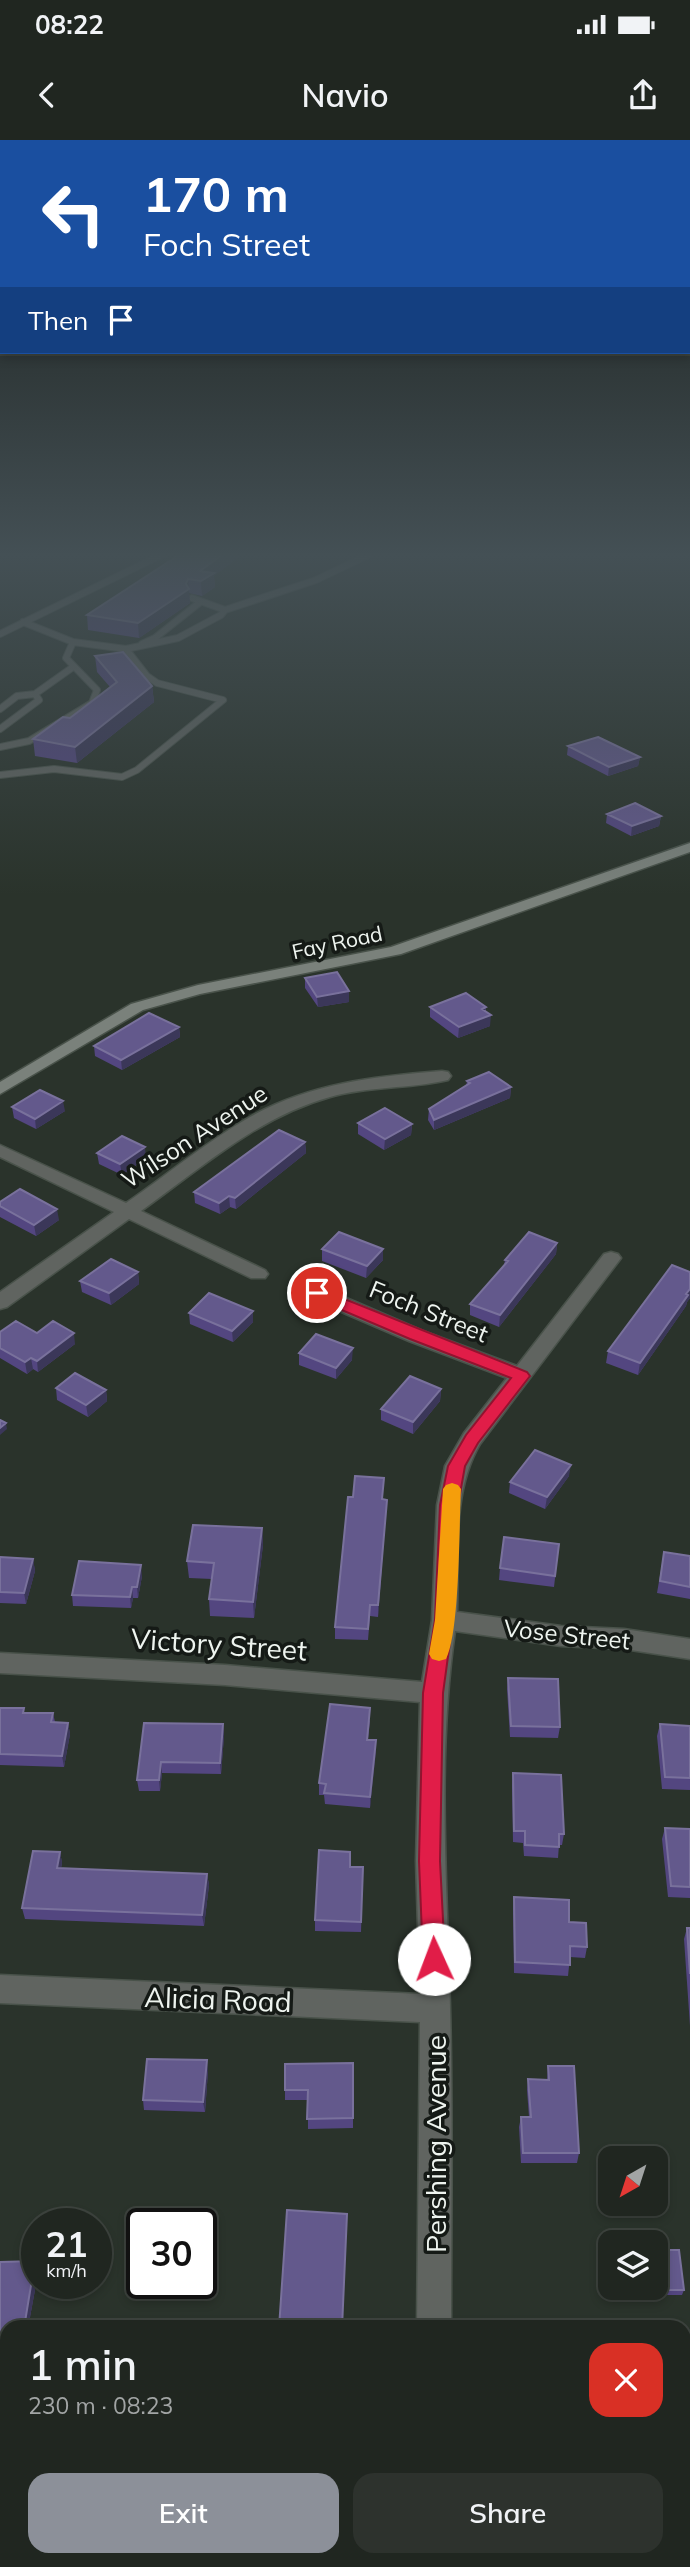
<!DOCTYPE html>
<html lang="en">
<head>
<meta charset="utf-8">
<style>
  body { margin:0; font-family:Mulish,sans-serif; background:#2d322d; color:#f1f3f6; height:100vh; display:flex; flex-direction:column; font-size:26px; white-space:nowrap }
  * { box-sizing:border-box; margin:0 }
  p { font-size:23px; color:#a2a5a5 }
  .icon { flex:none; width:38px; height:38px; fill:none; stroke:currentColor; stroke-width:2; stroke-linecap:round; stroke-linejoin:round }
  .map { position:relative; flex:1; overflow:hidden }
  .side { position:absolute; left:0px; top:2180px; width:691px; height:247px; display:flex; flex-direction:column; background:#202620; border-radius:21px 21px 0 0; box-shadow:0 4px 10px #0003,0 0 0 2px #3d433e }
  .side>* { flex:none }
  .hud { position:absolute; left:0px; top:0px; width:691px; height:214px; box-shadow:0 4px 10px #0003,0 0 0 2px #3d433e; background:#1a4fa0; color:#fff; overflow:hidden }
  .needle { width:46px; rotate:219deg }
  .buttons { position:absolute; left:598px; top:2006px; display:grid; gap:14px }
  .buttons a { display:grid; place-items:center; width:70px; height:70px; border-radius:14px; background:#202620; box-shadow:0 4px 10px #0003,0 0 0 2px #3d433e; font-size:35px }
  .speed { position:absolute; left:21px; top:2068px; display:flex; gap:14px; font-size:35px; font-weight:700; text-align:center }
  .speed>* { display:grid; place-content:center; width:91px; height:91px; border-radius:50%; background:#202620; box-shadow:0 4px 10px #0003,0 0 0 2px #3d433e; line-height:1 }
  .speed small { font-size:18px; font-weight:400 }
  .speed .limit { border:4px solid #111; border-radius:10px; background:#fff; color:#111 }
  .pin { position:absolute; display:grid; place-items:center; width:60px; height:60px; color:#fff; margin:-30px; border:4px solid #fff; border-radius:50%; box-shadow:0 2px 7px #0007 }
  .me { position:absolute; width:77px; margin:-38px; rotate:358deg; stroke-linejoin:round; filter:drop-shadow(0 0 5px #0008) }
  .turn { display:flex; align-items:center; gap:24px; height:147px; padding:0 28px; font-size:32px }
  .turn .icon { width:91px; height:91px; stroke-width:2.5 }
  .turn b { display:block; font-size:49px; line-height:60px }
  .then { display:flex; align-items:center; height:66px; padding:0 28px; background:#0003; gap:14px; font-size:26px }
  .round { display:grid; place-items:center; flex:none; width:74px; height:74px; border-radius:21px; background:#2d322d }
  .headline { display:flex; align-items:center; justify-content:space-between; height:119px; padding:0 28px }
  h1 { font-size:42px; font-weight:600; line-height:52px }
  .action { display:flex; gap:14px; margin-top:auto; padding:14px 28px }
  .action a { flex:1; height:80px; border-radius:21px; background:#8c9099; color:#fff; font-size:28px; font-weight:600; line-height:80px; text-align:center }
  .action a+a { background:#2d322d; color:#f1f3f6 }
  .status { display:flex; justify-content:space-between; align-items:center; height:49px; padding:0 35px; background:#202620; direction:ltr }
  .status svg { height:19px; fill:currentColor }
  header { display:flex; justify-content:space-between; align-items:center; height:91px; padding:0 28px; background:#202620; font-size:32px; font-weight:600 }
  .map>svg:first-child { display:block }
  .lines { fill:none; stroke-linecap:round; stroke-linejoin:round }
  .lane-casing { stroke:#49524a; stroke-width:8 }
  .street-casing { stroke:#49524a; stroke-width:3 }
  .secondary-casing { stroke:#49524a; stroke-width:3 }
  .primary-casing { stroke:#49524a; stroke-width:3 }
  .lane { stroke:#606460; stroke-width:6 }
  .street { fill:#606460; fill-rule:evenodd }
  .secondary { fill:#7a817b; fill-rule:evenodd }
  .primary { fill:#8e978f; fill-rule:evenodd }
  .wall { fill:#534680 }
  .shaded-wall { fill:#3b3759 }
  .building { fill:#63598c; stroke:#79719c; stroke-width:2 }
  .route { fill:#e11d48; stroke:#92132f; stroke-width:2 }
  .slow { fill:#f59e0b }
  .labels { text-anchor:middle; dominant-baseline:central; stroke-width:7; stroke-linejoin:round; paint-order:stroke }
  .far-street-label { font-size:21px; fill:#eef4ef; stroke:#151a16 }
  .street-label { font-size:24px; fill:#eef4ef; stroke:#151a16 }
  .near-street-label { font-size:28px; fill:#eef4ef; stroke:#151a16 }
</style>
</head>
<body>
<div class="status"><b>08:22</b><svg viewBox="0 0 49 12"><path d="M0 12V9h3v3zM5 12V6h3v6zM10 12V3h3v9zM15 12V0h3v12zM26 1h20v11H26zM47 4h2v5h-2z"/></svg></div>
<header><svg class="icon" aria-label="back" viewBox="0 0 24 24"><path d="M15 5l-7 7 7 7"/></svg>Navio<svg class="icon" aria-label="share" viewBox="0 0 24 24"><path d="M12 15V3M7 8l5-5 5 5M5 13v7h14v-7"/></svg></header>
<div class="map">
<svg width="690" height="2427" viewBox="0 0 690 2427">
  <rect width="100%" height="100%" fill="#2a332b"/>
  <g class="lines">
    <defs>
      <path id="lane" d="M225 470 316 440 368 415
        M0 494 161 415
        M142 504 155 498 199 463
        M126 509 178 498 221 475 225 470 192 458
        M0 569 17 556 35 554 73 527
        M0 589 39 560 35 554
        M0 607 29 601 92 563 97 550 66 518 73 502 23 482
        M0 635 54 629 122 637 137 630 223 560 157 543 147 536 126 509 73 502"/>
      <path id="street" d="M442 931 448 932 451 936 448 940C410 949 369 946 330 957 258 977 201 1028 141 1071L265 1130 268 1134 265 1138H251L129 1079 7 1167 0 1169V1152L114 1072 0 1017V1005L126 1063C167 1035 207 1001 250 977 308 944 376 936 442 931Z
        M611 1112 618 1114 621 1118 618 1122 480 1304C451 1353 459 1417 457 1472L561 1486 624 1489 690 1499V1519L624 1509 561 1506 455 1491C437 1616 447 1742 450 1868 453 1975 451 2081 451 2188H417L420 1882 0 1863V1835L420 1854 416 1721 420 1562 225 1545 0 1533V1513L225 1525 422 1542 432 1480 437 1365 445 1326 464 1293 507 1238 409 1201 309 1158 306 1153 309 1148H323L423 1191 517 1226 604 1114Z"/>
      <path id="secondary" d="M690 703V712L401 814 200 854 143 870 0 954V942L131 864 198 845 391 807Z"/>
      <path id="primary" d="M0 2303H7V2339H0Z
        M684 2360 690 2361V2397L684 2396Z"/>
    </defs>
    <use href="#lane" class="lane-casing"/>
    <use href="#street" class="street-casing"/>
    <use href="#secondary" class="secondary-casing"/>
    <use href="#primary" class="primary-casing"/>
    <use href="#lane" class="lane"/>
    <use href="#street" class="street"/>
    <use href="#secondary" class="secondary"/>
    <use href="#primary" class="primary"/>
  </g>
  <path class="wall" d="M166 424 214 436 215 447 202 456 189 453 190 463 139 498 88 490 87 475Z
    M95 516 152 546 154 562 77 623 35 616 33 599 70 578 110 547 97 532Z
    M568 606 640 617 638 626 608 636 567 615Z
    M607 674 661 676 659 686 631 696 606 683Z
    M305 838 349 851V862L318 867 305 848Z
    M430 867H486V872L490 886 458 898 430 877Z
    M179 887 180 897 122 930 95 916 94 906Z
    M467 941 511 947 510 958 434 990 428 980 429 969 466 946Z
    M12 967 65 971 36 989 14 978Z
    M358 983 412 984 411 995 384 1010 358 994Z
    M305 1002 306 1013 236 1069 230 1067 220 1074 195 1063 194 1052Z
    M97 1013 146 1018 122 1035 99 1024Z
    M0 1062 59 1080 36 1096 0 1077Z
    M557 1103 556 1114 499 1187 470 1175V1164L504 1125 505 1120Z
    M322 1109 383 1120 366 1138 322 1121Z
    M138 1132 139 1144 111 1165 82 1152 80 1141Z
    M690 1132V1158L687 1162 686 1166 638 1235 606 1223 608 1211Z
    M253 1171V1182L233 1202 190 1184 189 1173Z
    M0 1192 37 1193 75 1204 38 1232 33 1229 27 1234 0 1218Z
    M299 1213 352 1220 336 1239 299 1225Z
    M56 1248 106 1250 107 1261 88 1277 57 1260Z
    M441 1249 440 1261 413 1294 381 1280V1269Z
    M569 1336 545 1369 509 1353 510 1342Z
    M384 1338 382 1359 387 1360 386 1371 378 1477 370 1476 368 1500 335 1499V1487L353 1357Z
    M262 1388 263 1405 254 1478 210 1476 209 1459 212 1439 189 1438 187 1421Z
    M559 1404 554 1447 499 1440 500 1428Z
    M664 1412 690 1416V1459L657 1453Z
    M0 1417 33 1419 35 1431 26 1464 0 1463Z
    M142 1436 138 1458H133L131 1468 73 1466 72 1455Z
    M508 1538 560 1587 558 1598 510 1597 507 1549Z
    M0 1568H24V1573H53L55 1582 68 1583 70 1594 64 1627 0 1625Z
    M370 1580 368 1600H376L370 1668 325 1664 324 1655H319V1643Z
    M144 1583 223 1584 224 1596 221 1634 162 1633 160 1651H139L137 1640Z
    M660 1584 690 1586V1650L662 1649 657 1596Z
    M513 1633 564 1694 562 1705H559L558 1718 524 1716 523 1703 513 1702 512 1645Z
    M665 1688 690 1689V1758L668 1757 662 1699Z
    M60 1712 62 1723 61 1728 207 1734 209 1745 204 1786 25 1779 22 1768Z
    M350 1727H363L361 1792 315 1791V1780Z
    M514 1757 569 1782 587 1807 585 1818 570 1817 568 1836 514 1833 513 1768Z
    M687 1788H690V1886L684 1799Z
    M353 1923V1988L308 1989V1960H285V1950Z
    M548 1926 579 2013 577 2023H521L519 1987 521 1977H529L527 1950 528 1939 547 1940Z
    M208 1931 205 1972 144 1970 143 1960Z
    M0 2122 37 2125V2139L28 2188H7V2236H0Z
    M640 2147H656L684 2150 682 2155H641Z"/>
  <path class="shaded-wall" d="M222 415H242L214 436 215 447 202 456 200 431Z
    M188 439 190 463 139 498 138 483 186 444Z
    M152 546 154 562 77 623 75 607Z
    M640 617 638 626 608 636 609 627Z
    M661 676 659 686 631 696 632 686Z
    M349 851V862L318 867 317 857Z
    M486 867 485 877 491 875 490 886 458 898 459 887 482 869Z
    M179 887 180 897 122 930 121 920Z
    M511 947 510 958 434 990V980Z
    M63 961 65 971 36 989 35 979Z
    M412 984 411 995 384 1010 385 999Z
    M305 1002 306 1013 236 1069 235 1058Z
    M145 1007 146 1018 122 1035 120 1024Z
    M229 1056 230 1067 220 1074 219 1063Z
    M57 1069 59 1080 36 1096 34 1085Z
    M557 1103 556 1114 499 1187 500 1175Z
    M383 1109V1120L366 1138 367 1126Z
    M138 1132 139 1144 111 1165 109 1153Z
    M690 1149V1158L687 1162 686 1166 638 1235 640 1223Z
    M253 1171V1182L233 1202 232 1191Z
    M74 1193 75 1204 38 1232 37 1221Z
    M353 1208 352 1220 336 1239V1228Z
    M31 1218 33 1229 27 1234 25 1222Z
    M441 1249 440 1261 413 1294V1282Z
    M106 1250 107 1261 88 1277 86 1265Z
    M6 1283 7 1289 0 1295V1288Z
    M571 1325 569 1336 545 1369 547 1357Z
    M387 1360 386 1371 378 1477V1465Z
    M262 1388 263 1405 254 1478 253 1462Z
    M33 1419 35 1431 26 1464 24 1453Z
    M141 1425 142 1436 138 1458 137 1447Z
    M132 1447 133 1458 131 1468 130 1457Z
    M68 1583 70 1594 64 1627 62 1616Z
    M223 1584 224 1596 221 1634 220 1623Z
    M376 1600V1612L370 1668V1657Z
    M161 1622 162 1633 160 1651 159 1640Z
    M60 1712 62 1723 59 1739 57 1728Z
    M207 1734 209 1745 204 1786 202 1775Z
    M207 1920 208 1931 205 1972 203 1962Z
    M35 2121 37 2125V2139L28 2188H24Z"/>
  <path class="building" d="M179 415H222L200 431 214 433 201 441 188 439 186 444 189 449 138 483 87 475Z
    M123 512 152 546 75 607 33 599 63 577 70 578 117 542 95 516Z
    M598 597 640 617 609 627 568 606Z
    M635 663 661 676 632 686 607 674Z
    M337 832 349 851 317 857 305 838Z
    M466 853 486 867 482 869 491 875 459 887 430 867Z
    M149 873 179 887 121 920 94 906Z
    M489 932 511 947 434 980 429 969 470 943 467 941Z
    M40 950 63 961 35 979 12 967Z
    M385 968 412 984 385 999 358 983Z
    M279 990 305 1002 235 1058 229 1056 219 1063 194 1052Z
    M122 996 145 1007 120 1024 97 1013Z
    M20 1049 57 1069 34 1085 0 1066V1062Z
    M339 1092 383 1109 367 1126 322 1109Z
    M529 1092 557 1103 500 1175 470 1164 508 1121 505 1120Z
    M111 1119 138 1132 109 1153 80 1141Z
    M672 1125 690 1132V1149L686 1154 688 1155 640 1223 608 1211Z
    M209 1153 253 1171 232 1191 189 1173Z
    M16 1181 37 1193 53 1181 74 1193 37 1221 31 1218 25 1222 0 1208V1192Z
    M316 1194 353 1208 336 1228 299 1213Z
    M75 1233 106 1250 86 1265 56 1248Z
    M410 1236 441 1249 413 1282 381 1269Z
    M0 1280 6 1283 0 1288Z
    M535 1310 571 1325 547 1357 510 1342Z
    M355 1336 384 1338 382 1359 387 1360 378 1465H370L368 1489 335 1487 348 1357H353Z
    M193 1385 262 1388 253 1462 209 1459 214 1423 187 1421Z
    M504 1397 559 1404 555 1436 500 1428Z
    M664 1412 690 1416V1447L660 1441Z
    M0 1417 33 1419 24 1453 0 1452Z
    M79 1421 141 1425 137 1447H132L130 1457 72 1455Z
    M508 1538 558 1539 560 1587 511 1586Z
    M330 1564 370 1568 367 1600H376L370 1657 324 1653 326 1644 319 1643Z
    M0 1568H24L23 1573H53L51 1582 68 1583 62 1616 0 1614Z
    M144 1583 223 1584 220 1623 161 1622 159 1640H137Z
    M660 1584 690 1586V1638L665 1637Z
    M513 1633 561 1635 564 1694H559V1707L525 1705V1691H514Z
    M665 1688 690 1689V1747L671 1746Z
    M319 1710 350 1712V1727H363L361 1782 315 1780Z
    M33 1711 60 1712 57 1728 207 1734 202 1775 22 1768Z
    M514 1757 569 1760V1782L586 1783 587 1807 570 1806V1825L515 1822Z
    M687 1788H690V1834Z
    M147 1919 207 1920 203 1962 143 1960Z
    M353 1923V1978L307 1979 308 1950H285V1924Z
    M548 1926H574L579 2013H523L521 1977H531L528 1939 549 1940Z
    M287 2070 347 2074 342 2188H279Z
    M49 2080H82L81 2084H48Z
    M656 2110H679L684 2150H643L642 2147H656Z
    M35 2121 24 2188H7V2228L0 2227V2122Z
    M598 2180 652 2187V2188H598Z"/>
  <linearGradient id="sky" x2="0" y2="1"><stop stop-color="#171c18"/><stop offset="0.55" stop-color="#445055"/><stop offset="1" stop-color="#445055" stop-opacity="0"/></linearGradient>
  <rect width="690" height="755" fill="url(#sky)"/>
  <path class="route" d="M317 1148 527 1232 530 1236 478 1303 465 1326 458 1365 453 1480 443 1553 440 1721 445 1819 441 1827 434 1830 426 1827 423 1819 419 1721 423 1553 435 1480 440 1365 448 1326 466 1295 511 1238 410 1199 311 1157 309 1153 311 1150Z"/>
  <path class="slow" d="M452 1343 458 1345 461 1349C459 1385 460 1492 446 1519L439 1521 432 1519 429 1514 435 1480 443 1349 446 1345Z"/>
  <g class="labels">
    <g class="far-street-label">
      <text transform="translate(337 802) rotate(-12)">Fay Road</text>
    </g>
    <g class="street-label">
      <text transform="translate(194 996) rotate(-33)">Wilson Avenue</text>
      <text transform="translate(429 1171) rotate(22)">Foch Street</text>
      <text transform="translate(567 1494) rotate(6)">Vose Street</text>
    </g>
    <g class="near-street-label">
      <text transform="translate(219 1504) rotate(4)">Victory Street</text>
      <text transform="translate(218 1859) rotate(2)">Alicia Road</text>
      <text transform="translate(435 2004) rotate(-90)">Pershing Avenue</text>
    </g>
  </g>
</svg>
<div class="buttons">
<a><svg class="needle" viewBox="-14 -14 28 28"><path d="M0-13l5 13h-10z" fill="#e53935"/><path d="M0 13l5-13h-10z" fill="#a2a5a5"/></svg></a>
<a><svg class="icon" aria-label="layers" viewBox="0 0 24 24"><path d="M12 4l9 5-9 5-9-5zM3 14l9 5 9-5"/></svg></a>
</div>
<div class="speed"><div>21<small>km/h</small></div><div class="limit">30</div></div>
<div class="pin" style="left:317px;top:1153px;background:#d93025"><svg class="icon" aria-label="arrive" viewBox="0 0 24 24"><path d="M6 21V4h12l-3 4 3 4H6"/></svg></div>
<svg class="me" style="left:434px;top:1819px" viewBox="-20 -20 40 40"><circle r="19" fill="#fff"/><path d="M0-13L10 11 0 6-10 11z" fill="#e11d48"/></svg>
<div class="hud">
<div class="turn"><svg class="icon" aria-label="left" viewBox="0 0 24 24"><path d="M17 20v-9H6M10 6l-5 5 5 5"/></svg><div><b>170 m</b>Foch Street</div></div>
<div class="then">Then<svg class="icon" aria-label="arrive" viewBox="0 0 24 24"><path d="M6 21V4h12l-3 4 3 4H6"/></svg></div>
</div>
<section class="side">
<div class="headline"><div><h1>1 min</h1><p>230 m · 08:23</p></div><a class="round" style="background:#d93025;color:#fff"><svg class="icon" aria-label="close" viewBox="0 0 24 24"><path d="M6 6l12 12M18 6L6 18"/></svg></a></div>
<div class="action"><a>Exit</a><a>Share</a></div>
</section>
</div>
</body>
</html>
